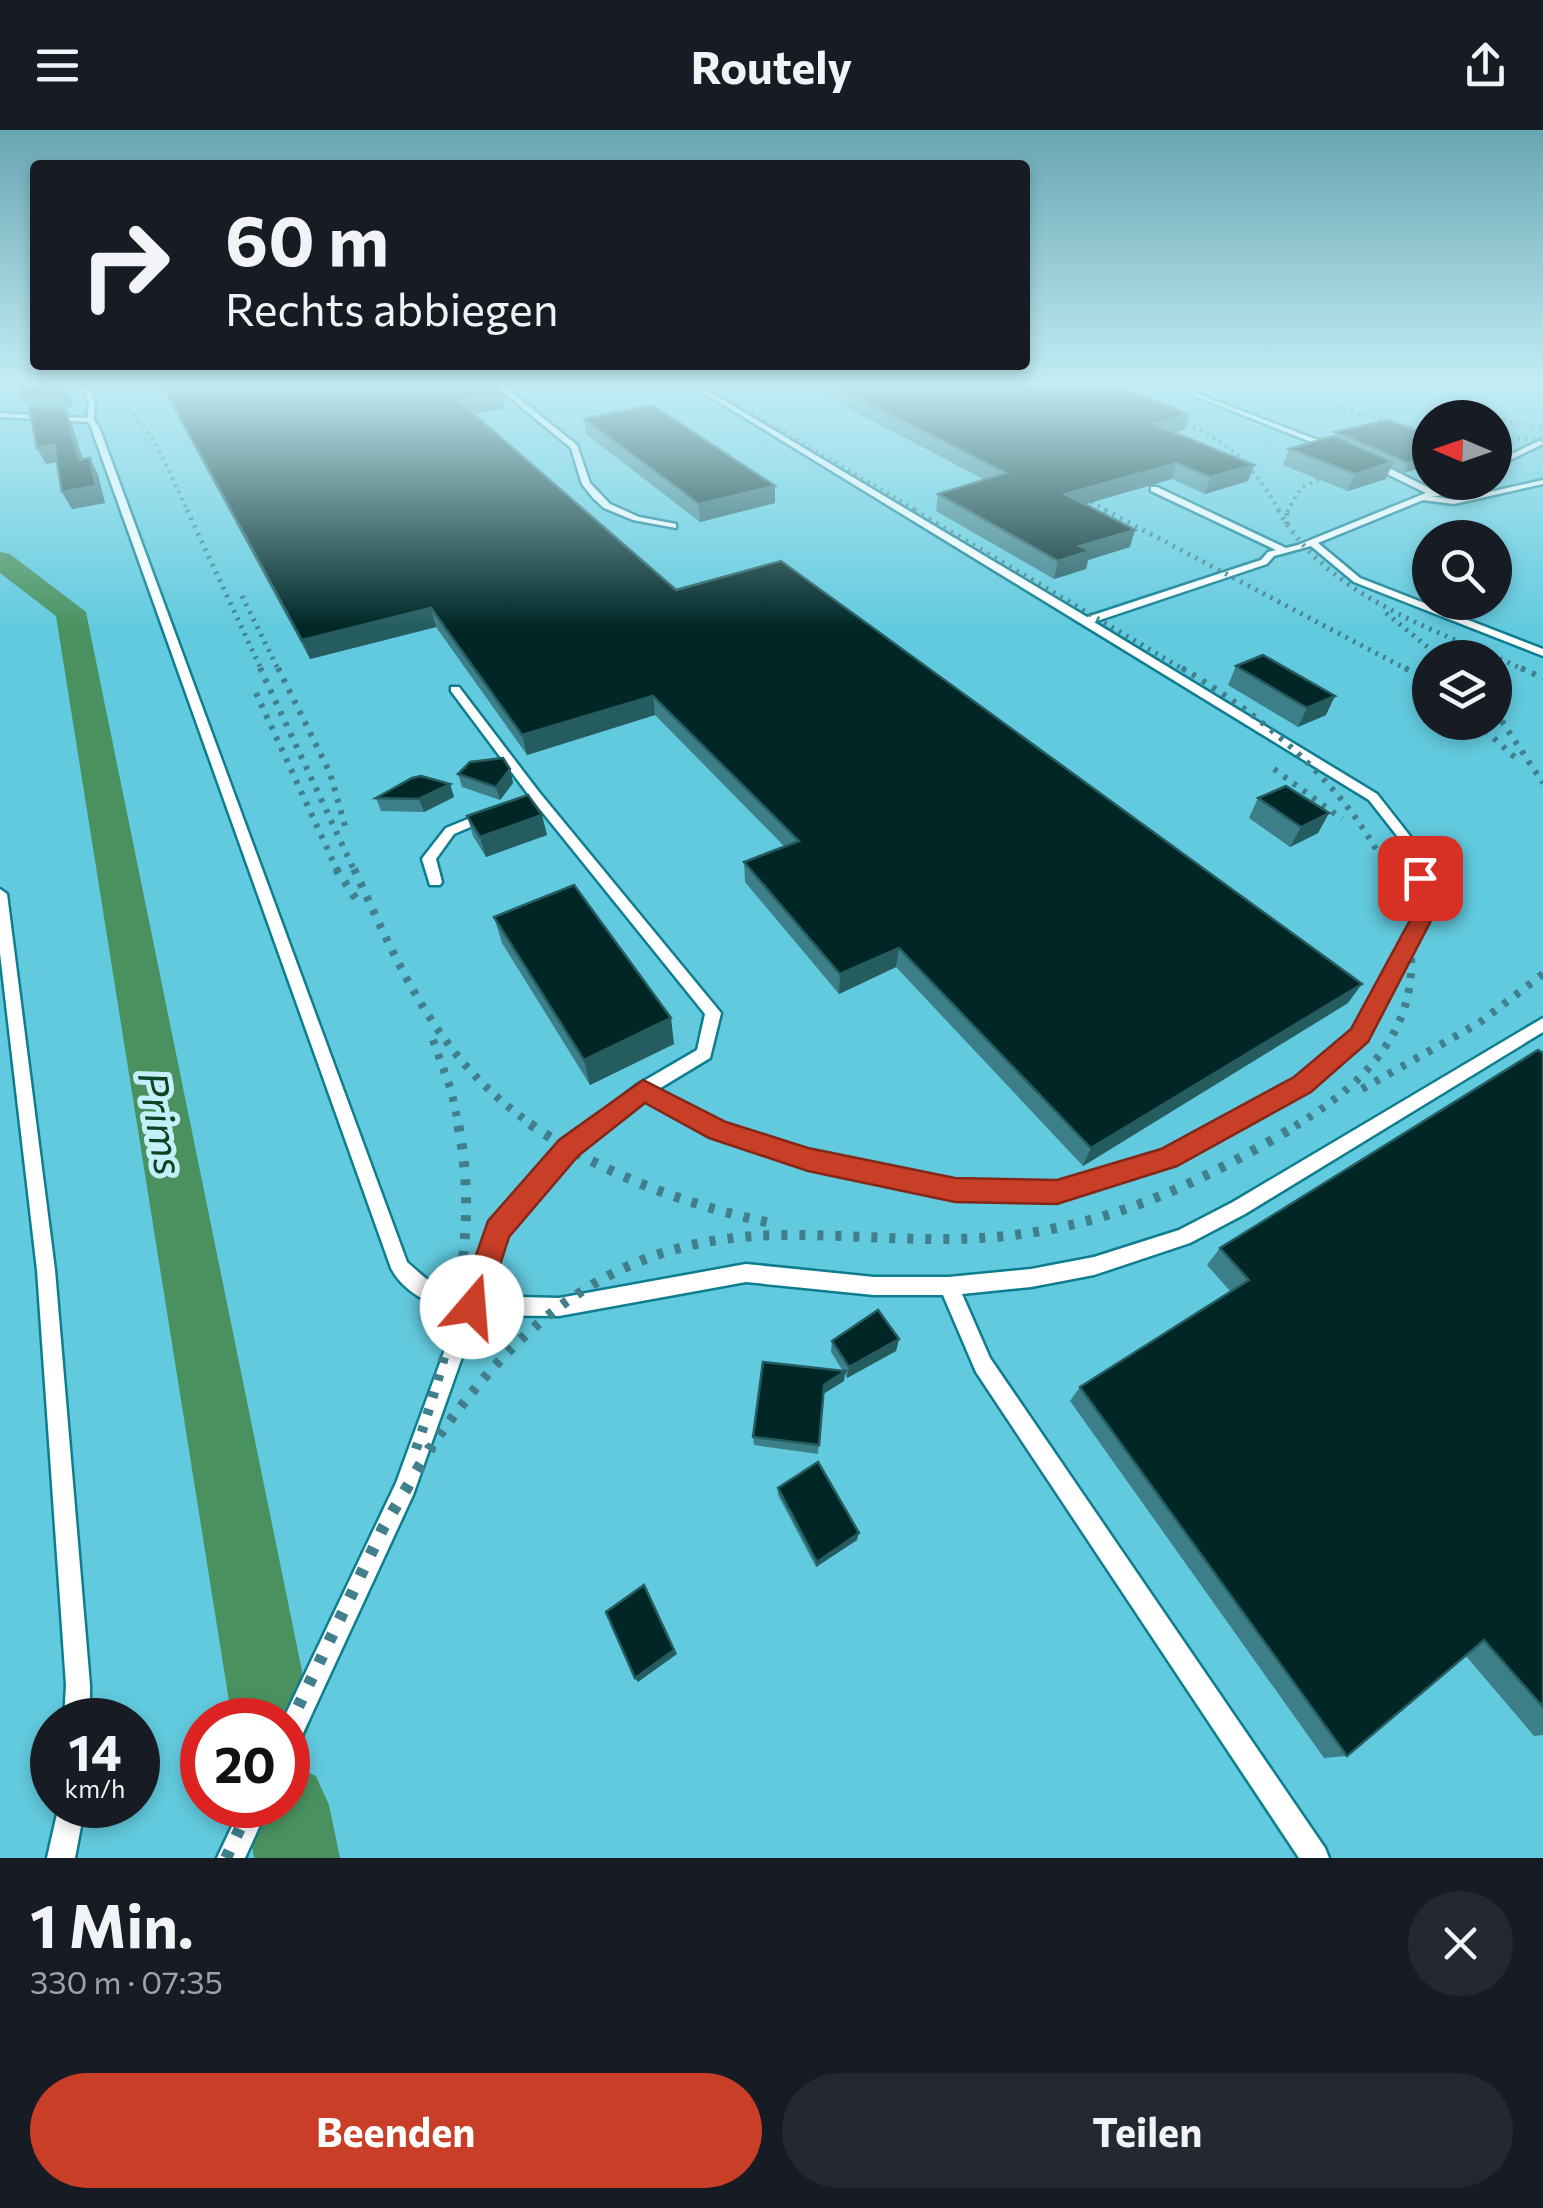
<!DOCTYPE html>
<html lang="de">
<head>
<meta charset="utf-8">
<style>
  body { margin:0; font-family:Commissioner,sans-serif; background:#242831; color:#f1f3f6; height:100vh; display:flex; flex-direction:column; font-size:38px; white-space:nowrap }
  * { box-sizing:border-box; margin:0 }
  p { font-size:32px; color:#9ea1a6 }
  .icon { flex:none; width:55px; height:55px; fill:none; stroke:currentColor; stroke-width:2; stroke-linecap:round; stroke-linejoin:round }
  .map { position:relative; height:1728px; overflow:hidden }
  .sheet { display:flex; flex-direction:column; background:#171b24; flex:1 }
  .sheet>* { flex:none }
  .guide { position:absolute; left:30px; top:30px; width:1000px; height:210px; border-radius:10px; box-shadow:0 5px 15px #0003; background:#171b24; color:#f1f3f6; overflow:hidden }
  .needle { width:65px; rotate:272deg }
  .controls { position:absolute; left:1412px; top:270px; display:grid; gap:20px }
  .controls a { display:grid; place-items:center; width:100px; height:100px; border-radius:50%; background:#171b24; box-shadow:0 5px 15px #0003; font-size:50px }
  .speed { position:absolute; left:30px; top:1568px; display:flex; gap:20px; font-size:50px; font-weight:700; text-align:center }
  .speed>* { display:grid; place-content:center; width:130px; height:130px; border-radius:50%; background:#171b24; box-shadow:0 5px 15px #0003; line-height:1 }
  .speed small { font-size:25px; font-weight:400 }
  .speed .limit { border:15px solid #d22; background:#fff; color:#111 }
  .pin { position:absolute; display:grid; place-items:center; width:85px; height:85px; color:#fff; margin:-42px; border-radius:20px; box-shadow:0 5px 15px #0006 }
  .me { position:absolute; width:110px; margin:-55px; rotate:18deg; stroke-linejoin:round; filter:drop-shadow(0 0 8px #0008) }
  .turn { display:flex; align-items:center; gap:35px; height:210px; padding:0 30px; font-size:45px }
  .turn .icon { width:130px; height:130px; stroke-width:2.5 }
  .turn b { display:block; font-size:70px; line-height:85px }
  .round { display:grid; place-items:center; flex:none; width:105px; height:105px; border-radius:52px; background:#242831 }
  .headline { display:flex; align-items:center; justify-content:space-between; height:170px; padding:0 30px }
  h1 { font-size:60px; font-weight:700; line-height:75px }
  .cta { display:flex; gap:20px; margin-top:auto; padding:20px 30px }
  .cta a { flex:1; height:115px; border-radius:60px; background:#c93e27; color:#fff; font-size:40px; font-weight:700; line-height:115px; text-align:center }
  .cta a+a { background:#242831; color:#f1f3f6 }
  header { display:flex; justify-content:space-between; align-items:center; height:130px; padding:0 30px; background:#171b24; font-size:45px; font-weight:700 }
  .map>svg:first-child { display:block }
  .built { fill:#62cade; fill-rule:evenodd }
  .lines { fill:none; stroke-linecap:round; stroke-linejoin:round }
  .river { fill:#499260; fill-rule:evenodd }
  .lane-casing { stroke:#0e7d8f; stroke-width:5 }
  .lane { fill:#fff; fill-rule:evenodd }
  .rail-far5 { stroke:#407f8b; stroke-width:4; stroke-dasharray:2.5 5; stroke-linecap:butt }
  .rail-far4 { stroke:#407f8b; stroke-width:5; stroke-dasharray:2.5 6; stroke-linecap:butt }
  .rail-far3 { stroke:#407f8b; stroke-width:6; stroke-dasharray:4 8; stroke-linecap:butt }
  .rail-far2 { stroke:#407f8b; stroke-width:8; stroke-dasharray:5 10; stroke-linecap:butt }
  .rail-far1 { stroke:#407f8b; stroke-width:10; stroke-dasharray:6 12; stroke-linecap:butt }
  .rail { stroke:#407f8b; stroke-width:12; stroke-dasharray:8 16; stroke-linecap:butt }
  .wall { fill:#3d7f88 }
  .shaded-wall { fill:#255c60 }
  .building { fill:#002726; stroke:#255c60; stroke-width:2.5 }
  .route { fill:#c93e27; stroke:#832819; stroke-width:2.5 }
  .labels { text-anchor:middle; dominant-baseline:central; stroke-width:10; stroke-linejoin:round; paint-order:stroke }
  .water-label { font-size:40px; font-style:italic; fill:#0b4422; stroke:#c5f0f9 }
</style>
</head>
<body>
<header><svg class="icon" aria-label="menu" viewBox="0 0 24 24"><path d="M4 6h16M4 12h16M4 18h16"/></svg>Routely<svg class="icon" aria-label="share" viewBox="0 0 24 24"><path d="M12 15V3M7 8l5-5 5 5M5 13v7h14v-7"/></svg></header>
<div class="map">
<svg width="1543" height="1728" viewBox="0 0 1543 1728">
  <rect width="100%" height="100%" fill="#7ad7e9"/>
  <path class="built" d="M0 256H1543V1728H0ZM1430 288H1495V352H1430ZM1430 408H1495V472H1430ZM1430 528H1495V592H1430ZM52 1590H138V1675H52ZM202 1590H288V1675H202Z"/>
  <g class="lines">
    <path class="river" d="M0 422 10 424 86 482 312 1590 300 1618 288 1623V1590H232L56 486 0 443Z
      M288 1634 316 1646 329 1675 340 1728H254L245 1675H288Z"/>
    <defs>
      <path id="lane" d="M83 256H89L95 273 94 290 99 297 407 1132C425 1148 440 1163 465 1166L492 1094 562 1013 637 955 697 920 705 884 531 668 451 561V557H459L539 662 721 883 710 928 657 960 723 994 808 1021 955 1052 1057 1054 1163 1022 1297 949 1354 901 1419 779 1405 716 1369 670 693 256H700L1087 487 1261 430 1268 422 1276 420 1151 361V357H1157L1286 418 1298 415 1426 363 1369 335V331H1375L1433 360 1451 352H1463L1438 366H1431L1454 370 1543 350V354L1454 374 1423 370 1318 413 1360 448 1543 519V526L1354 452 1311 416 1274 426 1267 434 1094 492 1377 664 1417 715 1425 745 1455 757 1457 760 1450 765 1428 756 1433 779 1366 909 1309 959 1174 1033 1057 1070 955 1068 808 1037 712 1005 644 968 574 1023 505 1105 484 1166 559 1168 746 1134 874 1147H949L1031 1139 1094 1127 1179 1100 1233 1072 1543 888V902L1245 1084 1190 1113 1094 1145 1031 1157 962 1164 990 1228 1325 1718 1329 1728H1299L976 1242 943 1165H874L746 1152 559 1186 477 1185 413 1365 297 1616 288 1619V1590H283L396 1353 458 1184C432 1174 404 1164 391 1138L91 297 88 292 0 287V283L87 288 89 273Z
        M496 256H503L577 315 590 353 610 374 639 387 676 394V398L633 390 604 378 593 368 582 354 571 318Z
        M1115 256H1123L1120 258Z
        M1169 256H1177L1336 317 1329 319Z
        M1543 309V314L1495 337V332Z
        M485 682 489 683V689L454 704 436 729 442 752 440 755H430L422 729 424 726 446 698Z
        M0 759 7 764 55 1140 90 1555V1590H64L66 1555 37 1140 0 823Z
        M59 1675H85L75 1728H47Z
        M242 1675H269L245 1728H217Z"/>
    </defs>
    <use href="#lane" class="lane-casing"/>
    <use href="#lane" class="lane"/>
    <path class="rail-far5" d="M122 256 136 288 155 311 188 382
      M512 256 549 290
      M706 256 919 382
      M1264 256 1430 304
      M1339 256 1489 288
      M1159 281C1218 305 1248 325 1280 382
      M1495 289 1543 297
      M1495 308 1543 310
      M1091 372 1110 382
      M1287 382 1301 358 1339 339"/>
    <path class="rail-far4" d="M187 380 262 541
      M914 380 1186 541
      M1105 380 1410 541
      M1278 380C1329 469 1438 500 1527 541
      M1287 394V380
      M242 466 279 541
      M1386 483 1441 528"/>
    <path class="rail-far3" d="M260 538 355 742
      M278 538 330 643 347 703
      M1182 538C1263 586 1346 654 1388 742
      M1405 538 1430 551
      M1521 538 1543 548
      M256 563 338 742
      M1495 581 1543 653
      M1476 592 1519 631
      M1274 639 1342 689"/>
    <path class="rail-far2" d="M336 739 356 769
      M354 739C401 841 438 930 534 996
      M433 910 451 960 459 996
      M1362 959 1479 893 1543 844
      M1295 996C1400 933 1442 855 1387 739"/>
    <path class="rail-far1" d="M530 994C606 1046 686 1075 775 1094
      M416 1319C451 1215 481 1104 458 994
      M429 1320C518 1191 616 1107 779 1105 855 1104 930 1114 1006 1106 1116 1094 1206 1050 1299 994"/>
    <path class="rail" d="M288 1598 383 1398 431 1317
      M226 1728 251 1675"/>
  </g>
  <path class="wall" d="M21 256H67L73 276 67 277 69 283H66L72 295 83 329 90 328 98 345 105 373 72 379 62 362 57 332 46 334 37 318 29 278 22 266Z
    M161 256H495L502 263 505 278 474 284 676 460 1348 873 1083 1036 896 837 839 864 745 752 744 732 785 717 655 585 527 625 436 497 310 529Z
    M806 256H1058L1067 259 1189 284 1184 300 1174 302 1254 335 1248 351 1205 364 1172 349 1085 374 1130 417 1088 430 1086 439 1054 449 936 381 938 364 985 350Z
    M584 289 775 373 700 392 586 304Z
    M1335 302 1430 305 1404 343 1391 337 1386 349 1348 361 1283 335 1289 319 1334 306Z
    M1236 536 1326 585 1298 597 1228 555Z
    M510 639 513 653 500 670 462 657 458 644Z
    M450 654 454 667 424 682 381 681 376 668Z
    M1258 668 1329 683 1318 703 1290 717 1249 688Z
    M467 686 547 705 486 727 473 706Z
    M494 787 674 914 590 955 502 813Z
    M1543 923V1605L1534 1606 1466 1526 1347 1626 1324 1628 1070 1271 1080 1257 1230 1161 1207 1135 1220 1118Z
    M899 1209 896 1221 847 1248 845 1244 844 1251 823 1264 818 1324 754 1315 753 1307 843 1241 831 1222 832 1211Z
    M778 1358 857 1410 816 1437 778 1365Z"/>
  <path class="shaded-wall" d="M64 256H67L73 276 67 277 69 283 59 262Z
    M502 263 505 278 463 286 459 271Z
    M65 279 72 295 88 346 79 330Z
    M1189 284 1184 300 1149 309 1153 294Z
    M54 315 63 331 46 334 37 318Z
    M1430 327V335L1404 343 1408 333Z
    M90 328 98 345 105 373 72 379 62 362Z
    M1393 332 1386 349 1348 361 1355 344Z
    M1177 333 1172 349 1062 381 1065 364Z
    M1254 335 1248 351 1205 364 1210 347Z
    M775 356V373L700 392 699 374Z
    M1135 400 1130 417 1088 430 1086 439 1054 449 1058 431 1080 416Z
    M431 478 436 497 310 529 302 510Z
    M653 566 655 585 527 625 522 605Z
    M1335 566 1326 585 1298 597 1307 578Z
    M510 639 513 653 500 670 496 657Z
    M450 654 454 667 424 682 419 669Z
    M1329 683 1318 703 1290 717 1301 697Z
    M542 685 547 705 486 727 480 707Z
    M899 818 896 837 839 864 840 844Z
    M1362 854 1348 873 1083 1036 1091 1018Z
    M671 888 674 914 590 955 584 930Z
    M899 1209 896 1221 847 1248 849 1237Z
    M845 1241 844 1251 823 1264 824 1255Z
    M859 1403 857 1410 816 1437 817 1432Z
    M647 1460 677 1524 638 1552 635 1548Z"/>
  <path class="building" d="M21 256H64L65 261 59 262 61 268 22 266Z
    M163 256H495L502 263 459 271 676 460 781 431 1362 854 1091 1018 899 818 840 844 744 732 799 711 653 566 522 605 431 478 302 510Z
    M835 256H1058L1067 259 1081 256H1115L1189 284 1153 294 1254 335 1210 347 1177 333 1065 364 1135 400 1080 416 1090 421 1058 431 938 364 1006 343Z
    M652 275 775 356 699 374 584 289Z
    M29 277 65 279 79 330 90 328 96 356 62 362 54 315 37 318Z
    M1388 290 1430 305V327L1408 333 1335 302Z
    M1334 306 1393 332 1355 344 1289 319Z
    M1263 525 1335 566 1307 578 1236 536Z
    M503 628 510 639 496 657 458 644 470 632Z
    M421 646 450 654 419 669 376 668 412 648Z
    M1286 656 1329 683 1301 697 1258 668Z
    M528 665 542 685 480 707 467 686Z
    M574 755 671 888 584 930 494 787Z
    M1538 920 1543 923V1577L1484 1510 1347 1626 1080 1257 1249 1150 1220 1118Z
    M878 1180 899 1209 849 1237 832 1211Z
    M763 1232 845 1241 824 1255 819 1315 753 1307Z
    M818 1332 859 1403 817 1432 778 1358Z
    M644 1455 674 1520 635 1548 606 1482Z"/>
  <linearGradient id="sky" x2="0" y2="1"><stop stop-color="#68a6b2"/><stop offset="0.51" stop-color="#c3edf5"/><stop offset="1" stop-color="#c3edf5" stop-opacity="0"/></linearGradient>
  <rect width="1543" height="498" fill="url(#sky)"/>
  <path class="route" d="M1420 741 1430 748 1437 779 1368 912 1311 962 1177 1036 1057 1074 955 1072 808 1041 709 1008 645 973 578 1026 509 1107 483 1187 472 1192 462 1187 458 1177 488 1091 559 1010 643 950 726 992 808 1018 955 1048 1057 1050 1161 1019 1294 947 1351 899 1416 779 1409 748Z"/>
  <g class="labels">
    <g class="water-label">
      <text transform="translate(163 993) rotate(80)">Prims</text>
    </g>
  </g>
</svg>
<div class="controls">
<a><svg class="needle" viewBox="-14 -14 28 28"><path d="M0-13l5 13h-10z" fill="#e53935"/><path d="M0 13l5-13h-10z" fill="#9ea1a6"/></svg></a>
<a><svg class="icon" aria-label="search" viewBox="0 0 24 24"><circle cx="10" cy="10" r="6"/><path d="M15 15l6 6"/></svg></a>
<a><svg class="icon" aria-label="layers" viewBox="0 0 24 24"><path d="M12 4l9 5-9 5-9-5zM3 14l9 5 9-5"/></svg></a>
</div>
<div class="speed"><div>14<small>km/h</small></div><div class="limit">20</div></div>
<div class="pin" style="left:1420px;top:748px;background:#d93025"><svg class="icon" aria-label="arrive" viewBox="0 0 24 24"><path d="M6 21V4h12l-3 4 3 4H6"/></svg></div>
<svg class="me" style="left:472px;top:1177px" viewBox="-20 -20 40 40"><circle r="19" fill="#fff"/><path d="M0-13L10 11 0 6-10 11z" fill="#c93e27"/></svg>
<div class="guide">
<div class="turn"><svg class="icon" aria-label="right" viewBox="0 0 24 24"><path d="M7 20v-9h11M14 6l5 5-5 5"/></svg><div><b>60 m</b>Rechts abbiegen</div></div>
</div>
</div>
<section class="sheet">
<div class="headline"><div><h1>1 Min.</h1><p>330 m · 07:35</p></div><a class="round"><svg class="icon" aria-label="close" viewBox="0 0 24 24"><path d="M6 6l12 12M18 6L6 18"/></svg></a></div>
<div class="cta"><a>Beenden</a><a>Teilen</a></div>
</section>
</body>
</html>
